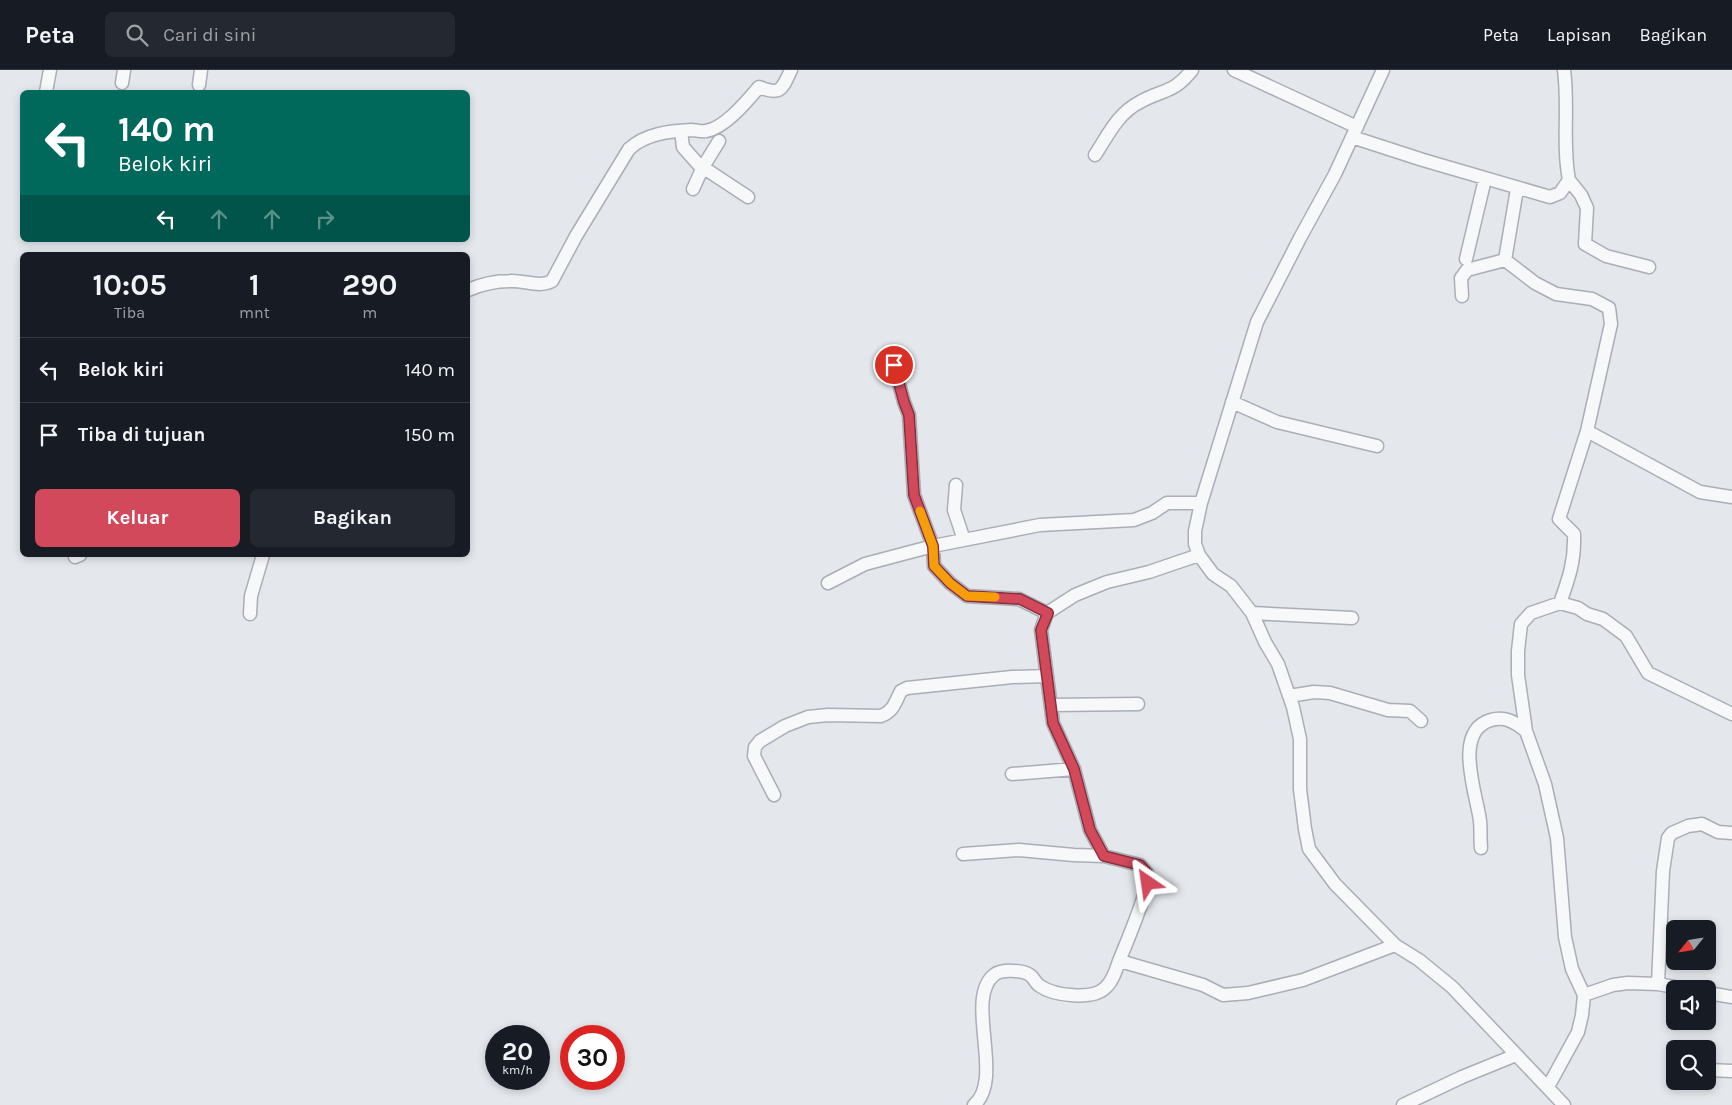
<!DOCTYPE html>
<html lang="id">
<head>
<meta charset="utf-8">
<style>
  body { margin:0; font-family:Karla,sans-serif; background:#242831; color:#f1f3f6; height:100vh; display:flex; flex-direction:column; font-size:19px; white-space:nowrap }
  * { box-sizing:border-box; margin:0 }
  p { font-size:16px; color:#9ea1a6 }
  .icon { flex:none; width:28px; height:28px; fill:none; stroke:currentColor; stroke-width:2; stroke-linecap:round; stroke-linejoin:round }
  .map { position:relative; flex:1; overflow:hidden }
  .side { position:absolute; left:20px; top:182px; width:450px; height:305px; display:flex; flex-direction:column; background:#171b24; border-radius:8px; box-shadow:0 2px 8px #0003 }
  .side>* { flex:none }
  .banner { position:absolute; left:20px; top:20px; width:450px; height:152px; border-radius:8px; box-shadow:0 2px 8px #0003; background:#00695c; color:#fff; overflow:hidden }
  .needle { width:32px; rotate:240deg }
  .fabs { position:absolute; left:1666px; top:850px; display:grid; gap:10px }
  .fabs a { display:grid; place-items:center; width:50px; height:50px; border-radius:8px; background:#171b24; box-shadow:0 2px 8px #0003; font-size:25px }
  .speed { position:absolute; left:485px; top:955px; display:flex; gap:10px; font-size:25px; font-weight:700; text-align:center }
  .speed>* { display:grid; place-content:center; width:65px; height:65px; border-radius:50%; background:#171b24; box-shadow:0 2px 8px #0003; line-height:1 }
  .speed small { font-size:12px; font-weight:400 }
  .speed .limit { border:8px solid #d22; background:#fff; color:#111 }
  .pin { position:absolute; display:grid; place-items:center; width:42px; height:42px; color:#fff; margin:-21px; border:2px solid #fff; border-radius:50%; box-shadow:0 1px 5px #0007 }
  .me { position:absolute; width:55px; margin:-28px; rotate:328deg; stroke-linejoin:round; filter:drop-shadow(0 0 4px #0008) }
  .turn { display:flex; align-items:center; gap:18px; height:105px; padding:0 15px; font-size:22px }
  .turn .icon { width:65px; height:65px; stroke-width:2.5 }
  .turn b { display:block; font-size:35px; line-height:42px }
  .lanes { display:flex; align-items:center; height:48px; padding:0 15px; background:#0003; justify-content:center; gap:25px; direction:ltr }
  .lanes .off { opacity:.35 }
  .eta { display:flex; justify-content:space-evenly; align-items:center; height:85px; text-align:center }
  .eta b { font-size:30px; font-weight:700; line-height:35px }
  .button { display:flex; gap:10px; margin-top:auto; padding:10px 15px }
  .button a { flex:1; height:58px; border-radius:8px; background:#d1495b; color:#fff; font-size:20px; font-weight:700; line-height:58px; text-align:center }
  .button a+a { background:#242831; color:#f1f3f6 }
  ul { padding:0; list-style:none }
  li { display:flex; align-items:center; gap:15px; height:65px; padding:0 15px; border-top:1px solid #363941 }
  li div { flex:1 }
  li b { display:block; font-size:19px }
  li em { font-style:normal }
  header { display:flex; align-items:center; gap:30px; box-sizing:border-box; height:70px; padding:0 25px; background:#171b24; border-bottom:1px solid #363941 }
  header strong { font-size:24px }
  nav { display:flex; gap:28px; margin-inline-start:auto; font-size:18px }
  .search { width:350px; height:45px; background:#242831; display:flex; align-items:center; gap:12px; box-sizing:border-box; padding:0 18px; border-radius:8px; color:#9ea1a6; font-size:19px }
  .map>svg:first-child { display:block }
  .lines { fill:none; stroke-linecap:round; stroke-linejoin:round }
  .minor-casing { stroke:#a9aeb7; stroke-width:15 }
  .minor { stroke:#f7f8fa; stroke-width:12 }
  .route-casing { stroke:#882f3b; stroke-width:12 }
  .route { stroke:#d1495b; stroke-width:9 }
  .slow { stroke:#f59e0b; stroke-width:9 }
</style>
</head>
<body>
<header>
<strong>Peta</strong>
<div class="search"><svg class="icon" aria-label="search" viewBox="0 0 24 24"><circle cx="10" cy="10" r="6"/><path d="M15 15l6 6"/></svg>Cari di sini</div>
<nav><a>Peta</a><a>Lapisan</a><a>Bagikan</a></nav>
</header>
<div class="map">
<svg width="1732" height="1035" viewBox="0 0 1732 1035">
  <rect width="100%" height="100%" fill="#e4e7ec"/>
  <g class="lines">
    <defs>
      <path id="minor" d="M1234 0 1357 57
        M1383 0 1335 104 1300 168 1257 252 1201 433 1195 461V474L1199 485 1213 504 1231 516 1252 543 1265 572 1278 594 1293 637 1300 669V719L1305 759 1309 779 1335 814 1395 875 1419 890 1452 917 1564 1035
        M122 13 124 0
        M199 15 201 0
        M46 22 50 0
        M681 61 683 77 698 94 748 127
        M1352 67 1423 90 1550 127 1560 123 1569 110C1562 74 1569 36 1564 0
        M1095 85C1108 65 1118 43 1140 32 1163 19 1173 24 1192 0
        M1569 110 1581 125 1587 138 1585 174 1606 186 1649 197
        M693 119 703 97 719 71
        M1466 189 1485 109
        M1505 190 1517 119
        M468 220C482 214 494 211 510 211 524 210 539 218 552 211L576 166 629 79C645 64 669 61 691 60 696 60 701 62 706 61 725 58 747 31 759 17 781 26 782 19 791 0
        M1462 226 1461 208 1467 200 1505 190 1535 213 1556 224 1592 229 1609 238 1611 254 1587 361 1559 449 1574 464C1575 491 1569 508 1560 533L1531 543 1521 554 1518 581V605L1526 661 1545 714 1557 768 1565 867 1572 899 1584 925 1582 945 1578 962 1548 1017
        M894 295 904 332 909 345 914 425 933 476 934 496 950 513 967 526 1019 529 1047 543
        M1232 332 1277 352 1377 376
        M1587 361 1700 422 1732 427
        M956 415 954 440 964 470
        M75 487 80 485
        M828 513 865 494 933 476 1040 455 1134 450 1152 443 1167 433H1201
        M1560 533 1578 538 1587 544 1603 549 1626 566 1648 603 1732 644
        M1252 543 1352 548
        M250 544 251 526 263 485
        M1289 626 1314 622 1330 623 1388 640 1410 641 1421 651
        M1051 635 1138 634
        M1012 704 1074 699
        M774 725 754 686 755 677 760 671 785 656 808 647 828 645 881 646C894 641 895 632 901 621L907 618 1012 607 1047 606
        M1481 778C1480 769 1481 760 1480 751 1477 725 1452 661 1491 650 1505 646 1515 652 1526 661
        M963 784 1019 780 1074 785 1104 786
        M1120 891 1203 915 1223 925 1248 923 1303 910 1395 875
        M1658 914 1663 801 1668 768 1672 763 1688 756 1702 754 1718 762 1732 763
        M1708 923 1732 927
        M1584 925 1613 915 1628 913 1658 914 1685 919
        M1708 1000 1732 1001
        M974 1035C1005 1009 964 929 994 905 1001 899 1022 900 1030 905 1034 908 1036 914 1040 916 1054 926 1093 930 1105 918 1113 911 1116 900 1119 891 1130 865 1140 840 1148 813L1147 803 1140 795 1104 786 1090 760 1074 699 1053 653 1041 560 1047 543 1075 525 1107 512 1149 502 1199 485
        M1403 1035 1462 1007 1516 985"/>
    </defs>
    <use href="#minor" class="minor-casing"/>
    <use href="#minor" class="minor"/>
  </g>
  <g class="lines">
    <defs>
      <path id="route" d="M894 295 904 332 909 345 914 425 933 476 934 496 950 513 967 526 1020 529 1048 543 1041 560 1053 653 1074 699 1090 760 1104 786 1140 795 1147 803 1148 813"/>
    </defs>
    <use href="#route" class="route-casing"/>
    <use href="#route" class="route"/>
    <path class="slow" d="M920 441 933 476 934 496 950 513 967 526 995 527"/>
  </g>
</svg>
<div class="fabs">
<a><svg class="needle" viewBox="-14 -14 28 28"><path d="M0-13l5 13h-10z" fill="#e53935"/><path d="M0 13l5-13h-10z" fill="#9ea1a6"/></svg></a>
<a><svg class="icon" aria-label="sound" viewBox="0 0 24 24"><path d="M4 9h4l5-4v14l-5-4H4zM17 9q2 3 0 6"/></svg></a>
<a><svg class="icon" aria-label="search" viewBox="0 0 24 24"><circle cx="10" cy="10" r="6"/><path d="M15 15l6 6"/></svg></a>
</div>
<div class="speed"><div>20<small>km/h</small></div><div class="limit">30</div></div>
<div class="pin" style="left:894px;top:295px;background:#d93025"><svg class="icon" aria-label="arrive" viewBox="0 0 24 24"><path d="M6 21V4h12l-3 4 3 4H6"/></svg></div>
<svg class="me" style="left:1148px;top:813px" viewBox="-20 -20 40 40"><path d="M0-17L14 15 0 8-14 15z" fill="#d1495b" stroke="#fff" stroke-width="4"/></svg>
<div class="banner">
<div class="turn"><svg class="icon" aria-label="left" viewBox="0 0 24 24"><path d="M17 20v-9H6M10 6l-5 5 5 5"/></svg><div><b>140 m</b>Belok kiri</div></div>
<div class="lanes"><svg class="icon" aria-label="left" viewBox="0 0 24 24"><path d="M17 20v-9H6M10 6l-5 5 5 5"/></svg><svg class="icon off" aria-label="ahead" viewBox="0 0 24 24"><path d="M12 20V5M6 11l6-6 6 6"/></svg><svg class="icon off" aria-label="ahead" viewBox="0 0 24 24"><path d="M12 20V5M6 11l6-6 6 6"/></svg><svg class="icon off" aria-label="right" viewBox="0 0 24 24"><path d="M7 20v-9h11M14 6l5 5-5 5"/></svg></div>
</div>
<section class="side">
<div class="eta">
<div><b>10:05</b><p>Tiba</p></div>
<div><b>1</b><p>mnt</p></div>
<div><b>290</b><p>m</p></div>
</div>
<ul>
<li><svg class="icon" aria-label="left" viewBox="0 0 24 24"><path d="M17 20v-9H6M10 6l-5 5 5 5"/></svg><div><b>Belok kiri</b></div><em>140 m</em></li>
<li><svg class="icon" aria-label="arrive" viewBox="0 0 24 24"><path d="M6 21V4h12l-3 4 3 4H6"/></svg><div><b>Tiba di tujuan</b></div><em>150 m</em></li>
</ul>
<div class="button"><a>Keluar</a><a>Bagikan</a></div>
</section>
</div>
</body>
</html>
